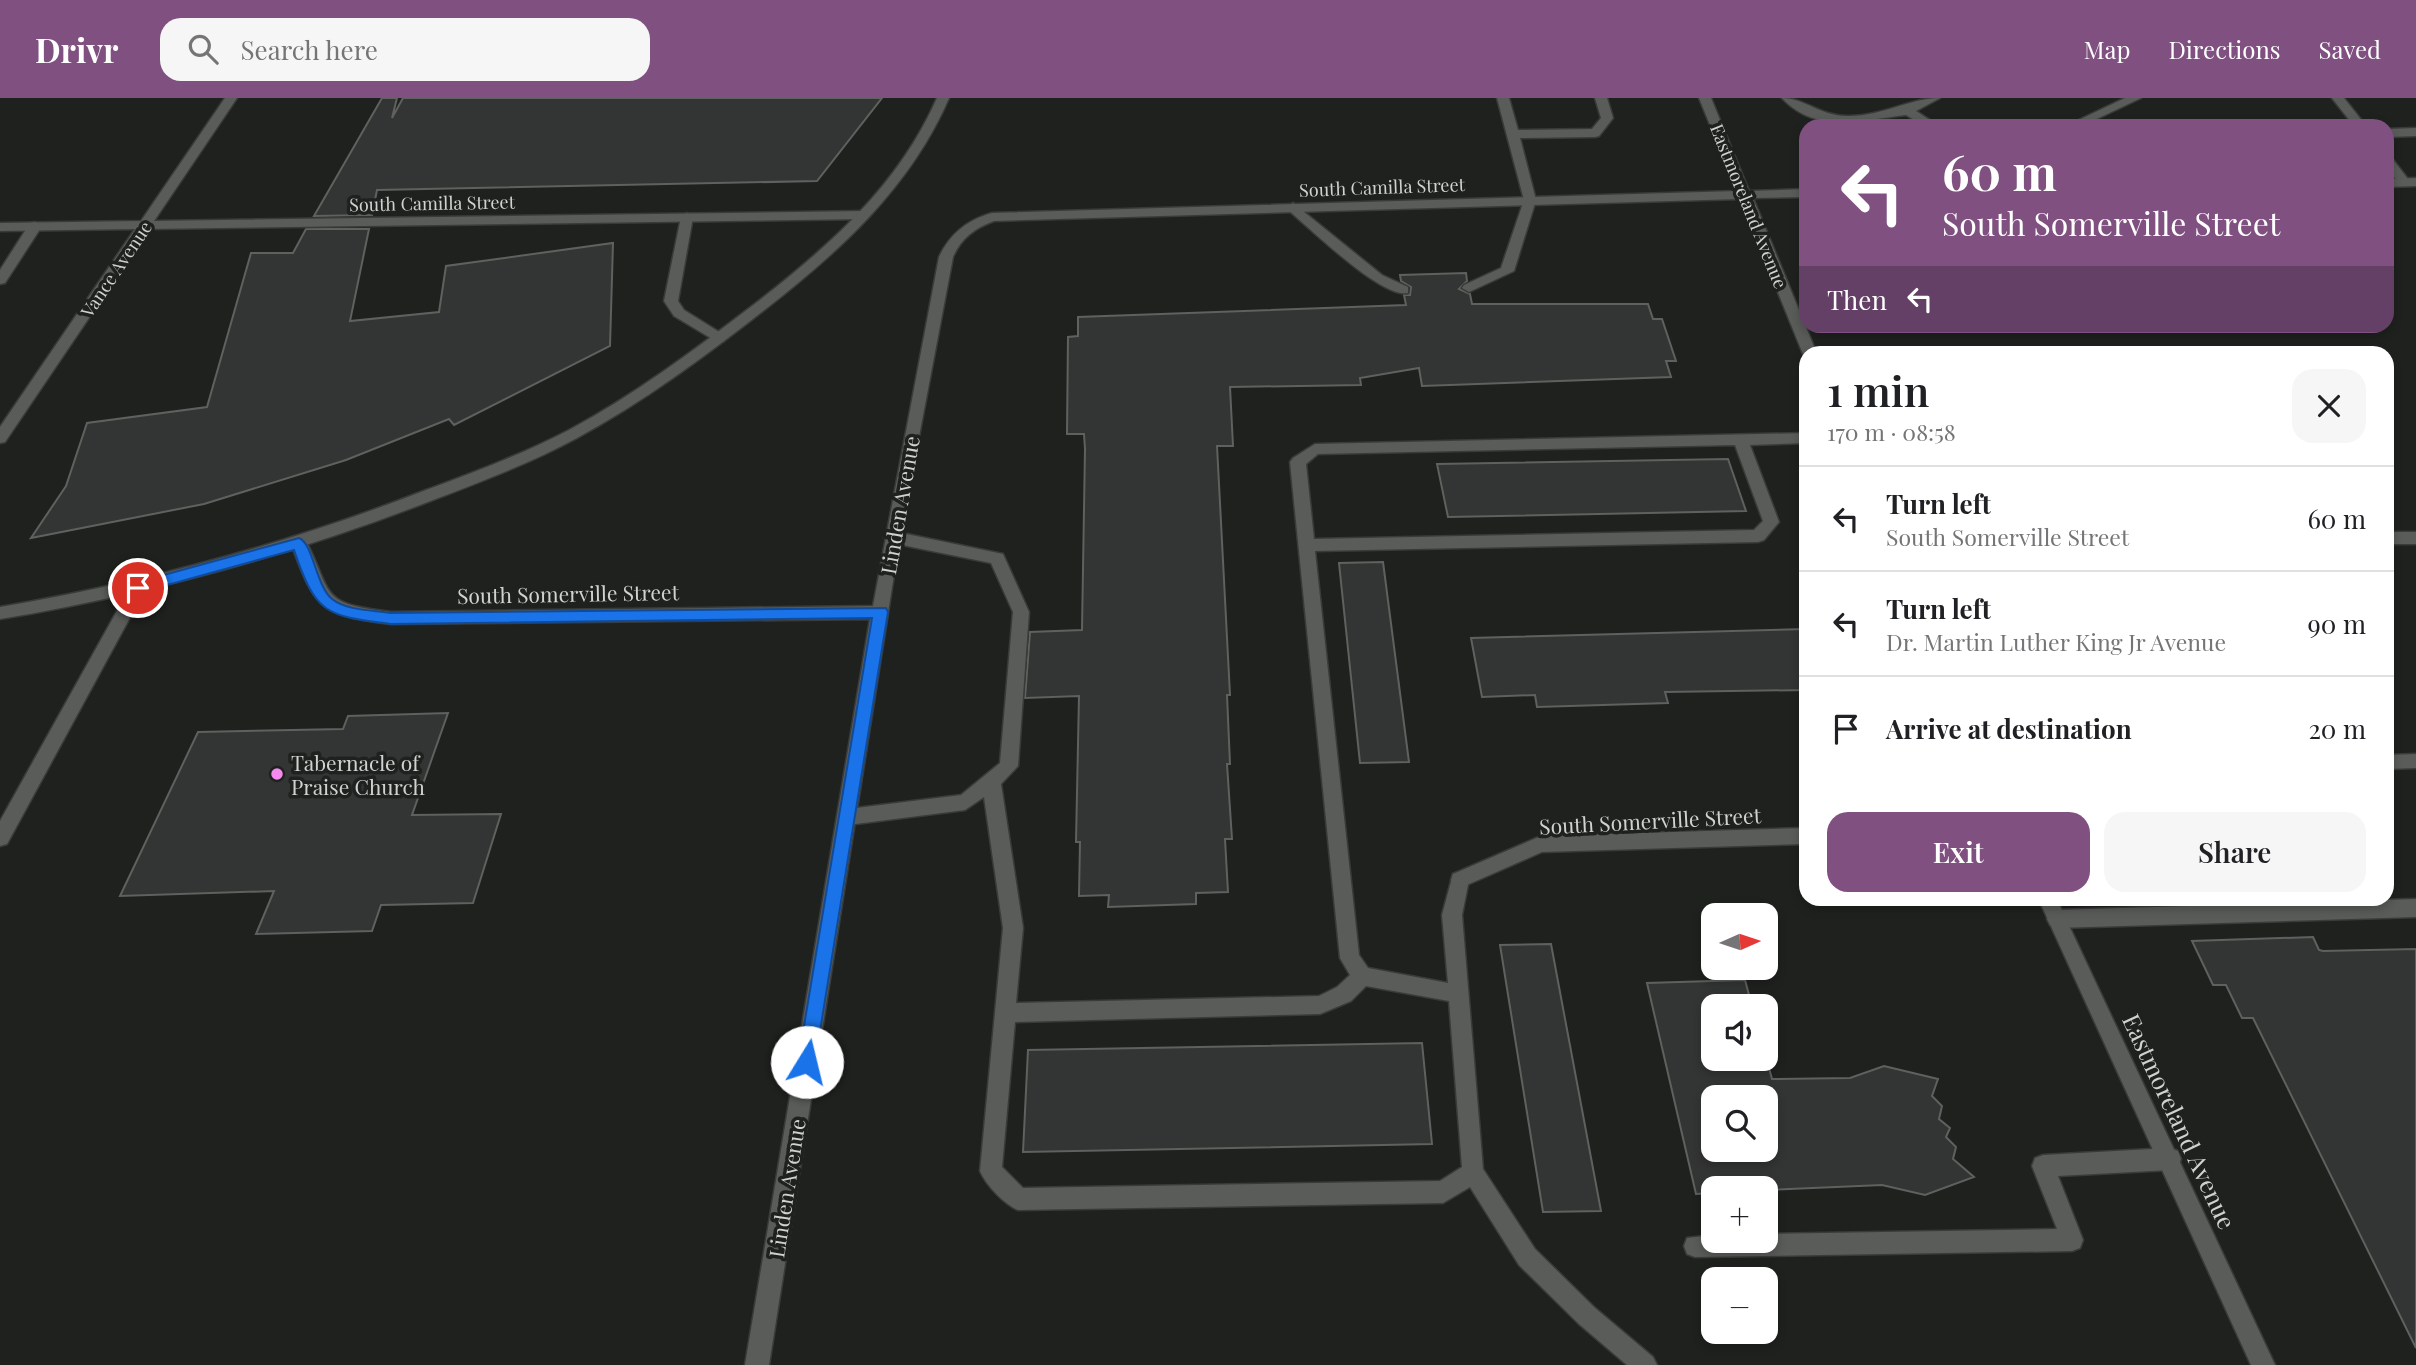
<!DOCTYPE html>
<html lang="en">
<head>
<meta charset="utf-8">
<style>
  body { margin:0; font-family:"Playfair Display",serif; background:#f6f6f6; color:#202124; height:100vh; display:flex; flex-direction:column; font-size:26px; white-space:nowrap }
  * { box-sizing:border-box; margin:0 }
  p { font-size:23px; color:#757577 }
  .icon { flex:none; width:38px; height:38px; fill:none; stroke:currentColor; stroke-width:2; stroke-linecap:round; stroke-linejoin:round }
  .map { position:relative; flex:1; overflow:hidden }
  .drawer { position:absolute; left:1799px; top:248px; width:595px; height:560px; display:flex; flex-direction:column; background:#fff; border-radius:21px; box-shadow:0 4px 10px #0003 }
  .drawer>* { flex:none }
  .guide { position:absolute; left:1799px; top:21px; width:595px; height:214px; border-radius:21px; box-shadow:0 4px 10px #0003; background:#7f5080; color:#fff; overflow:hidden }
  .needle { width:46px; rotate:87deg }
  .buttons { position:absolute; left:1701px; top:805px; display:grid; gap:14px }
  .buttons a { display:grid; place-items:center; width:77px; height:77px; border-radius:14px; background:#fff; box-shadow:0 4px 10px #0003; font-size:35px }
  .pin { position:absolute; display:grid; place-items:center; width:60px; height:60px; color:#fff; margin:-30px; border:4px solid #fff; border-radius:50%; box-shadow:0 2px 7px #0007 }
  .me { position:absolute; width:77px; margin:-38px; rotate:9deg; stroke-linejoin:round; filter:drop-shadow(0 0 5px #0008) }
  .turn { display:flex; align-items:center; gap:24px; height:147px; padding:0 28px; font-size:32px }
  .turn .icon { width:91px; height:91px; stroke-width:2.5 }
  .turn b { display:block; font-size:49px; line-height:60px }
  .then { display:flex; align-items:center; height:66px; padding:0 28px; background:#0003; gap:14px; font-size:26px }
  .round { display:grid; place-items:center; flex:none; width:74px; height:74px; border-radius:21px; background:#f6f6f6 }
  .headline { display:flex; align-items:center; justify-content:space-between; height:119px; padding:0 28px }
  h1 { font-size:42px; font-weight:600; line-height:52px }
  .action { display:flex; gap:14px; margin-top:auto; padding:14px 28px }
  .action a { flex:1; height:80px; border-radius:21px; background:#7f5080; color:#fff; font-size:28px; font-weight:600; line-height:80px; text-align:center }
  .action a+a { background:#f6f6f6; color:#202124 }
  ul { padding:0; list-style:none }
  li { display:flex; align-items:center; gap:21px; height:105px; padding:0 28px; border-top:2px solid #e0e0e0 }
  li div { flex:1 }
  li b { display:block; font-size:26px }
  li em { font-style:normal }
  header { display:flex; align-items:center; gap:42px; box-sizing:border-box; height:98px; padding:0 35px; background:#7f5080; color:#fff }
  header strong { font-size:33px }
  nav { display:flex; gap:38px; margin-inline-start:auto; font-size:24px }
  .search { width:490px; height:63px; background:#f6f6f6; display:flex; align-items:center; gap:18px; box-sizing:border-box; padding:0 24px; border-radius:21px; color:#757577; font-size:26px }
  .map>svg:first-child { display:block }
  .building { fill:#323533; stroke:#5e615e; stroke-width:2; fill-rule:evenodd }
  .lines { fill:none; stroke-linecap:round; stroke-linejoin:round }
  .service-casing { stroke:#393b39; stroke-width:3 }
  .minor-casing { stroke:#393b39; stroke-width:3 }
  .secondary-casing { stroke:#393b39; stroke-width:3 }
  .service { fill:#595c59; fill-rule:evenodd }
  .minor { fill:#595c59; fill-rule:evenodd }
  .secondary { fill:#595c59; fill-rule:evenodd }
  .route { fill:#1a73e8; stroke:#114b97; stroke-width:2 }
  .poi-dot { fill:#f489f0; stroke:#1f211f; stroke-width:2.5 }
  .labels { text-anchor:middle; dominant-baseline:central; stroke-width:7; stroke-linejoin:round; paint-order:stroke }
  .far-street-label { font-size:18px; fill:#d0d2d0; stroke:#1f211f }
  .street-label { font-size:21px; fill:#d0d2d0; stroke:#1f211f }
  .poi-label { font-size:21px; fill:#d0d2d0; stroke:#1f211f; text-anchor:start }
  .near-street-label { font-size:24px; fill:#d0d2d0; stroke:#1f211f }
</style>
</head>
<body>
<header>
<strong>Drivr</strong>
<div class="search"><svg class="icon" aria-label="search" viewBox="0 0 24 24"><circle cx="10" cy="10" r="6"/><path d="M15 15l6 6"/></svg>Search here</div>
<nav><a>Map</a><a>Directions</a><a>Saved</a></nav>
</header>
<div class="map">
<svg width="2416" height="1267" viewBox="0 0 2416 1267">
  <rect width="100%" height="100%" fill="#1f211f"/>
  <path class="building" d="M382 0H397L392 20 403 0H882L817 83 377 92 372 117 314 118Z
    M306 131H369L350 223 439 214 446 168 613 145 610 248 454 327 449 321 346 362 204 406 31 440 66 388 87 325 207 309 251 155H293Z
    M1466 175 1467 183 1459 191 1470 196 1472 206H1648L1653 221H1662L1676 263H1666L1671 279 1422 288 1419 270 1360 280 1361 287 1230 289 1233 348H1217L1230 597H1227L1230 666H1227L1232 741H1225L1228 794 1196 795V806L1108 809 1109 797 1079 798 1080 744H1076L1079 598 1025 600 1030 534 1082 532 1085 351 1084 336H1067L1068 239 1078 238V219L1406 207 1404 197H1410L1411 189 1401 183 1400 177Z
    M1728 361 1746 413 1448 419 1437 366Z
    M1383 464 1409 664 1360 665 1339 465Z
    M1806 531V592L1665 594 1668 605 1537 609 1535 597 1482 599 1471 540Z
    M448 615 412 717 501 716 473 805 381 807 372 833 256 836 274 793 120 798 198 634 343 631 348 618Z
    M2313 839 2319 852 2323 853 2416 851V1250L2253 920H2242L2226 887H2213L2192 843Z
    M1551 846 1601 1113 1543 1114 1500 847Z
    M1745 882 1752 908H1713V961L1766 959 1772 981 1850 980 1884 968 1938 981 1932 998 1942 1008 1939 1021 1950 1030 1946 1039 1956 1049 1953 1061 1974 1079 1925 1097 1882 1087 1766 1092 1713 1090V1095L1696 1096 1647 885ZM1713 999H1766V1052H1713Z
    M1422 945 1432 1046 1023 1054 1028 952Z"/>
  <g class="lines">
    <defs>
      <path id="service" d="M1497 0H1509L1518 32 1592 31 1601 20 1595 0H1607L1613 20 1599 38 1595 39 1520 40 1536 102 1514 173 1469 194 1462 190 1464 187 1501 170 1524 102Z
        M1782 0C1805 0 1821 19 1849 18 1883 18 1910 0 1940 0L1916 13 1939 28H1924L1906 17C1863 22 1816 37 1782 0Z
        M2125 0H2141L2082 28H2066Z
        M2332 0H2344L2366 28H2354Z
        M2416 30V38L2387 39V31Z
        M2387 58 2391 59 2411 85 2409 88H2401L2387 70Z
        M1293 105 1382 177 1408 189V195C1382 201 1310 130 1288 112L1287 109Z
        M687 115 693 119 678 203 684 212 724 237V243L719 245 674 218 664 203 681 119Z
        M35 124 42 128 5 185 0 186V172L30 125Z
        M1806 335V345L1750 347 1779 424 1764 442 1758 444 1315 453 1359 857 1368 870 1448 885 1442 817 1453 776 1460 774 1467 776 1469 782 1462 817 1483 1071 1535 1151 1595 1210 1653 1259 1657 1267H1627L1579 1226 1519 1167 1470 1089 1443 1105 1018 1112C1004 1106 986 1087 980 1073L1003 830 984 699 965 712 848 727 842 725 839 719 842 713 848 711 961 697 1000 665 1013 514 991 465 892 445 884 439 886 435 892 433 1003 456 1029 514 1018 668 1001 686 1023 830 1016 905 1319 898 1337 889 1350 877 1340 860 1290 364 1293 360 1315 346ZM1735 347 1763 423 1754 432 1314 441 1306 366 1318 356ZM1366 888 1449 903 1462 1069 1440 1083 1023 1090 1002 1069 1015 924 1320 916 1351 903Z
        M2387 434H2416V446H2387Z
        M2416 656V670L2387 671V657Z
        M2416 801V819L2057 830 2050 827 2047 821 2050 815 2057 812Z
        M2170 1050 2178 1053 2181 1061 2178 1069 2170 1072 2058 1078 2083 1142 2080 1150 2072 1153 1695 1159 1687 1156 1684 1148 1687 1140 1713 1137V1143H1766V1136L2057 1131 2032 1068 2035 1060 2043 1057Z"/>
      <path id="minor" d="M225 0H237L154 123 864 113 870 117 864 121 149 131 5 344 0 345V329L135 131 0 133V125L141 123Z
        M1699 0H1711L1749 93 1806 91V99L1753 100 1817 256H1806V260L1803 256 1740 101 994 123C975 130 961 140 953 159L900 439 769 1267H745L870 521 391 526C322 518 314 510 291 445L293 441H305C334 498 318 505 391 514L873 508 939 159C950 136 967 122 992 115L1737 93Z
        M2416 80V88L2387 89V81Z
        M138 484 146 490 7 746 0 748V723L132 486Z
        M1806 730V746L1542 754 1460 790 1453 788 1451 782 1453 776 1541 738Z
        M2039 802H2057L2275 1267H2251Z"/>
      <path id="secondary" d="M937 0H949C910 90 839 154 763 213 704 259 643 304 577 340 531 365 482 383 433 402 292 457 149 496 0 521V509C147 484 287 446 426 392 474 374 523 356 569 332 634 297 693 253 752 208 827 150 898 89 937 0Z"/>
    </defs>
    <use href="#service" class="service-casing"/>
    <use href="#minor" class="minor-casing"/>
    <use href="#secondary" class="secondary-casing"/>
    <use href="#service" class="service"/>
    <use href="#minor" class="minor"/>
    <use href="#secondary" class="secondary"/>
  </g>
  <path class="route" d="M299 440C313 445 316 488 332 501 347 513 373 512 391 515L886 510 888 514 814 970 807 973 801 970 798 964 872 520 391 526C325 518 316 516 294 452L138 495 131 490 138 484Z"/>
  <circle class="poi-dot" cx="277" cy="676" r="7"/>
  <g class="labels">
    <g class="far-street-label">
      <text transform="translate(1382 89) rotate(-2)">South Camilla Street</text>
      <text transform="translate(432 105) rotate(-1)">South Camilla Street</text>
      <text transform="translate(1749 108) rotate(68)">Eastmoreland Avenue</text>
      <text transform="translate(116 171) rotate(-56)">Vance Avenue</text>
    </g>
    <g class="street-label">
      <text transform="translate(899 407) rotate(-80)">Linden Avenue</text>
      <text transform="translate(568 495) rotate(-1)">South Somerville Street</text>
      <text transform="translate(1650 722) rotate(-3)">South Somerville Street</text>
      <text transform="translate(786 1090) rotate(-81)">Linden Avenue</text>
    </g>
    <g class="poi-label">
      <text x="291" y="664">Tabernacle of<tspan x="291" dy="24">Praise Church</tspan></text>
    </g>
    <g class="near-street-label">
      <text transform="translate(2180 1023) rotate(65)">Eastmoreland Avenue</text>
    </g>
  </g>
</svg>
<div class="buttons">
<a><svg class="needle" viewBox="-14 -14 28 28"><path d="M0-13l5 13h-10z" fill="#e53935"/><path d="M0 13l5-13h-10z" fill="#757577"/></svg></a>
<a><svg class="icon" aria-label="sound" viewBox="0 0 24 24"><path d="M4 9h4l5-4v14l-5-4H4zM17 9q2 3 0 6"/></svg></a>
<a><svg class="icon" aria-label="search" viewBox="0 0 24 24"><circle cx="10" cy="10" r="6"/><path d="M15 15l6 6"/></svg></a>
<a>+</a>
<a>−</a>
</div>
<div class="pin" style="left:138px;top:490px;background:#d93025"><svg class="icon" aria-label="arrive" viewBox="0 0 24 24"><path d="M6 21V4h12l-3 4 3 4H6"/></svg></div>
<svg class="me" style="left:807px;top:964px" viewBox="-20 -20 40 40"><circle r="19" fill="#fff"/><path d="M0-13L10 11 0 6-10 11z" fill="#1a73e8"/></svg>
<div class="guide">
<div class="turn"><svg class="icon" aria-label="left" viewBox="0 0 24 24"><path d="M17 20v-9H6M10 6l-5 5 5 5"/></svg><div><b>60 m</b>South Somerville Street</div></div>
<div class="then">Then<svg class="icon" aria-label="left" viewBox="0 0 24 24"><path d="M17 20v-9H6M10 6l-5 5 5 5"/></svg></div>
</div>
<section class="drawer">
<div class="headline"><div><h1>1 min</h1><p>170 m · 08:58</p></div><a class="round"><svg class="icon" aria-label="close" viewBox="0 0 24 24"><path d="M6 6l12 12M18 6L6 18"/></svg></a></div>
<ul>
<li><svg class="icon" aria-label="left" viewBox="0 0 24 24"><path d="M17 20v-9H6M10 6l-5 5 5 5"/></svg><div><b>Turn left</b><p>South Somerville Street</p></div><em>60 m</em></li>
<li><svg class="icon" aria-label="left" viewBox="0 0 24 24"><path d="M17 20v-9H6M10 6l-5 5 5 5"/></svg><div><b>Turn left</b><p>Dr. Martin Luther King Jr Avenue</p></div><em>90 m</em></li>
<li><svg class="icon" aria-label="arrive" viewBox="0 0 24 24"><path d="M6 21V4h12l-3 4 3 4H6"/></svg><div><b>Arrive at destination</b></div><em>20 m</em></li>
</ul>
<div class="action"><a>Exit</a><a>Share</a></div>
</section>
</div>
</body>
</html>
